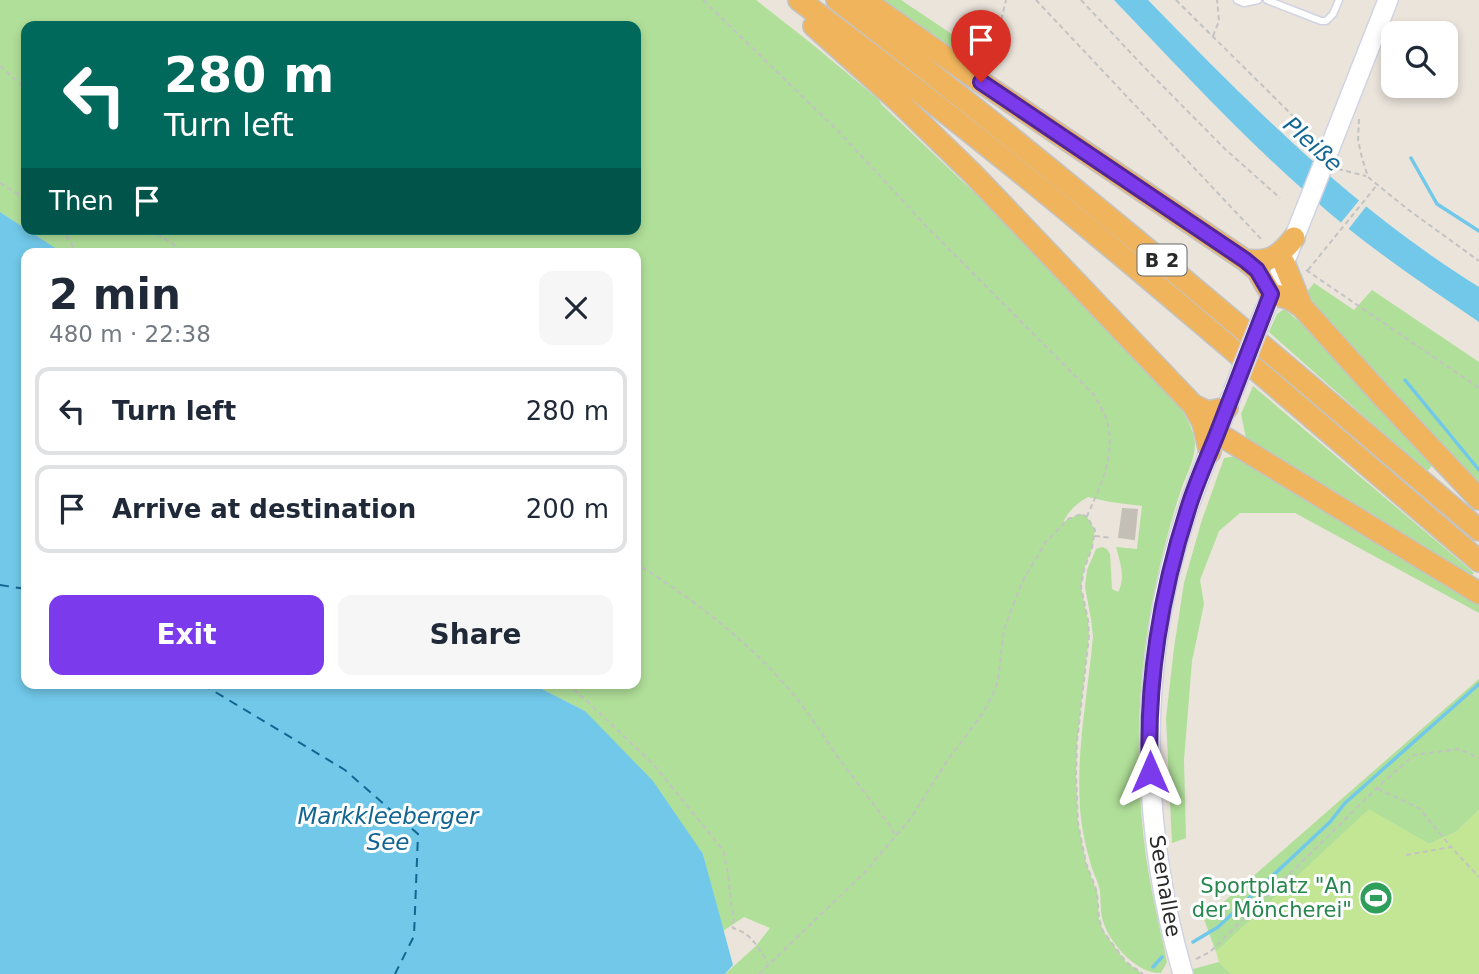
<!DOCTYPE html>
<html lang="en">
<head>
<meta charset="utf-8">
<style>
  body { margin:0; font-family:"DejaVu Sans",sans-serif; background:#f6f6f7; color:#1f2937; height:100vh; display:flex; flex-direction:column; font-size:26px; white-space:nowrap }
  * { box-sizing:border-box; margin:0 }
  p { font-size:23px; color:#747a83 }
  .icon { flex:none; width:38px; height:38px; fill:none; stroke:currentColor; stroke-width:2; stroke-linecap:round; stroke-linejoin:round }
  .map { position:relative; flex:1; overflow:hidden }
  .side { position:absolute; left:21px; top:248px; width:620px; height:441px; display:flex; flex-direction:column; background:#fff; border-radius:14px; box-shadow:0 4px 10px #0003 }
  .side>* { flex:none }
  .hud { position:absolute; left:21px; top:21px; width:620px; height:214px; border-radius:14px; box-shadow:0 4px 10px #0003; background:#00695c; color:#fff; overflow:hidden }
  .fabs { position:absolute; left:1381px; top:21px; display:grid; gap:14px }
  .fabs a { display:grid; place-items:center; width:77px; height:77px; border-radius:14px; background:#fff; box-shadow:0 4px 10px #0003; font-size:35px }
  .pin { position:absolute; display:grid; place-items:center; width:60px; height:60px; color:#fff; margin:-72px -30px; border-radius:50% 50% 50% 0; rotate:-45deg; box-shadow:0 0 7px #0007 }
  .pin .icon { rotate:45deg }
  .me { position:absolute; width:77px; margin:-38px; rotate:0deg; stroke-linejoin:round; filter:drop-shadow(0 0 5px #0008) }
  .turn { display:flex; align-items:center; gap:24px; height:147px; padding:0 28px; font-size:32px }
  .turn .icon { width:91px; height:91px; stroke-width:2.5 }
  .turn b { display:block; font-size:49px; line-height:60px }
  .then { display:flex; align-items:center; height:66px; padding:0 28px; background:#0003; gap:14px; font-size:26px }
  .round { display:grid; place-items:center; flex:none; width:74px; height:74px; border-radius:14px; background:#f6f6f7 }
  .head { display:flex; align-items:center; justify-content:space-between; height:119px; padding:0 28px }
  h1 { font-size:42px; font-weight:800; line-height:52px }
  .cta { display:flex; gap:14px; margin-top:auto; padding:14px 28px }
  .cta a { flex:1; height:80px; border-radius:14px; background:#7c3aed; color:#fff; font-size:28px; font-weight:800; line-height:80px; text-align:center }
  .cta a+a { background:#f6f6f7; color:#1f2937 }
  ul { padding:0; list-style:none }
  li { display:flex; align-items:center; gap:21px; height:88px; margin:0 14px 10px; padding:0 14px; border:4px solid #e0e1e3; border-radius:14px }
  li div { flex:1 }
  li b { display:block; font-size:26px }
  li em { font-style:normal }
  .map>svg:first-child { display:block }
  .green { fill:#b0df99 }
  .pitch { fill:#c3e695 }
  .water { fill:#71c8e9 }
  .pier { fill:#eae4db }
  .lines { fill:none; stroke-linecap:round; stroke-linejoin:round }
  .stream { stroke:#71c8e9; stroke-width:3.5 }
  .ferry { stroke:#136592; stroke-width:2; stroke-dasharray:9 7; stroke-linecap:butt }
  .building { fill:#c3beb6; stroke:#c5c0b5; stroke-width:2 }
  .service-casing { stroke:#d0d3e1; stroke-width:9 }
  .secondary-casing { stroke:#d0d3e1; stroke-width:22 }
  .trunk-casing { stroke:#c3c3c3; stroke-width:24 }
  .path { stroke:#c3c3c3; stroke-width:2; stroke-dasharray:5 3.5; stroke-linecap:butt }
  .service { stroke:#fff; stroke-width:6 }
  .secondary { stroke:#fff; stroke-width:19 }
  .trunk { stroke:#f0b55c; stroke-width:21 }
  .secondary-bridge-casing { stroke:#d0d3e1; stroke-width:22; stroke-linecap:butt }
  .secondary-bridge { stroke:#fff; stroke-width:19 }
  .route-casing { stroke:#51269a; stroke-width:18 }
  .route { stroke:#7c3aed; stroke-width:12 }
  .labels { text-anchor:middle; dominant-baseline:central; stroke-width:6; stroke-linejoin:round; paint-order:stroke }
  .shield { fill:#fff; stroke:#696969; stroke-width:2 }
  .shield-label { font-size:19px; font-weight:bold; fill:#292929 }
  .street-label { font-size:21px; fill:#292929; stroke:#fff }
  .leisure-label { font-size:21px; fill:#27864d; stroke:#fff; text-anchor:end }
  .water-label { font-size:23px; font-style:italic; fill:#136592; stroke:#fff }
</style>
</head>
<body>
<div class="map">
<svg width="1479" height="974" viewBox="0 0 1479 974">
  <rect width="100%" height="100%" fill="#eae4db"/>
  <path class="green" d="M0 0H756L812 44 878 99 882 105 981 199 1179 405C1186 417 1194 430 1195 444 1195 460 1186 475 1181 490 1170 523 1161 558 1154 593 1137 680 1134 769 1146 857 1151 892 1160 927 1167 962L1161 973C1135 974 1108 941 1102 918 1100 909 1101 900 1100 891 1098 881 1092 871 1090 861 1085 844 1081 825 1080 808 1076 749 1088 694 1093 636L1091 619 1085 587 1087 570 1096 549 1102 547 1107 549 1110 554 1112 589 1118 592C1126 578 1120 562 1116 547L1137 549 1142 506 1110 502 1088 497C1077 503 1068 511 1063 523L1068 519 1081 514 1087 517 1095 530 1092 548 1084 569 1081 587 1088 620 1089 636 1077 742 1076 774 1078 823 1086 863 1097 892 1099 919 1103 931 1126 962 1143 974H725L756 946 770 928 744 917 723 931 703 854 585 711 532 684H635V254H63L27 229H635V26H26V229L0 212Z
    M875 0H901L986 57 982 76Z
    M1314 283 1354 310 1372 290 1479 362V485L1325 320 1307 292Z
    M1284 309 1312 332 1434 463 1427 472 1269 332 1277 314Z
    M1253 386 1474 573 1468 578 1246 438 1241 414Z
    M1240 455 1479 601V613L1295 513H1240L1219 531 1200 580 1204 604 1192 661 1184 760 1186 838 1172 843 1166 718 1174 648 1184 583 1201 523 1224 458Z
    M1479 679V810L1456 832 1429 844 1369 810 1216 952 1204 919Z
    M1219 962 1231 974H1183L1182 972Z"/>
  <path class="pitch" d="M1369 809 1429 844 1456 832 1479 810V974H1231L1219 962 1216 952Z"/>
  <path class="water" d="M1114 0H1148C1251 106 1353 209 1479 287V322C1421 282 1361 243 1309 195 1240 134 1178 67 1114 0Z
    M0 212 63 253 26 254V684H532L585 711 653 781 703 854 733 965 725 974H0Z"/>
  <path class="pier" d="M1361 198 1368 204 1347 231 1339 225Z"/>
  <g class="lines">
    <path class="stream" d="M1411 158 1437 204 1479 231
      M1405 380 1479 470
      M1193 942 1218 927 1330 822 1345 803 1479 684
      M1153 967 1162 957"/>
    <path class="ferry" d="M0 585 26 589
      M202 684 345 770 418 834 414 936 395 974"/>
  </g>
  <path class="building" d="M1123 509 1137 510 1134 539 1119 537Z"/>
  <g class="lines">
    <defs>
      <path id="service" d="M1237 0 1244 3 1258 0
        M1267 0 1321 21H1326L1333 14 1339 0"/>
      <path id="secondary" d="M1327 155 1388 0
        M1267 306 1306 208
        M1183 974C1139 822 1137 657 1189 506 1202 469 1217 433 1231 397"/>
      <path id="trunk" d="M799 0C1035 175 1256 370 1479 561
        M837 0C1057 169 1268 350 1479 530
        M864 0 981 82 1245 260 1257 270 1271 294 1288 298 1302 307 1383 397 1479 499
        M814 26 897 100 973 174 1193 405 1203 423 1210 452
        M1245 260C1269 263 1279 257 1294 238
        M1284 263 1302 307
        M1193 405 1208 412 1227 408
        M1217 433 1479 593"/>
    </defs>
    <use href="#service" class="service-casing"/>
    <use href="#secondary" class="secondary-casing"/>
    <use href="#trunk" class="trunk-casing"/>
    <path class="path" d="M703 0 840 133 928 228 1094 395C1099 404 1106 415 1108 425 1115 458 1100 487 1087 516
      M1036 0 1263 241
      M1081 0 1144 67 1225 149 1280 198
      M1176 0 1291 114 1300 126 1313 147
      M1213 36 1219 21 1217 0
      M991 61 1006 0
      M0 66 26 89
      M1359 119 1358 140 1362 158 1368 177 1406 208 1479 261
      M1338 169 1366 176
      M0 183 26 199
      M61 229 72 244 73 254
      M150 229 188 254
      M1306 270 1479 388
      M1308 270 1377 185
      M1095 536 1112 538
      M635 563C691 597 745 639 788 688 806 708 820 731 835 753 853 778 872 802 890 826L895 835
      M567 684 588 702 653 764 723 850 728 874 731 902 734 920 732 925 733 928C752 934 757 946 768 963
      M1378 789 1419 808 1451 847
      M1406 855 1451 847 1479 877
      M1196 959 1210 952 1377 788 1414 755 1459 749 1479 758
      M759 974 864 873 911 818 947 761 983 713 992 696 998 681 1004 629 1022 582 1045 543 1068 519 1081 514 1087 517 1095 530 1092 548 1084 569 1081 587 1088 620 1089 636 1077 742 1076 774 1078 823 1086 863 1097 892 1099 919 1103 931 1126 962 1143 974"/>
    <use href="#service" class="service"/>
    <use href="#secondary" class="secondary"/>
    <use href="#trunk" class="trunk"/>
    <defs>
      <path id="secondary-bridge" d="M1306 208 1327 155
        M1233 392 1266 307"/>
    </defs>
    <use href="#secondary-bridge" class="secondary-bridge-casing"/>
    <use href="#secondary-bridge" class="secondary-bridge"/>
  </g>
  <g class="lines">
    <defs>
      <path id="route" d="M981 82 1245 260 1257 270 1271 294C1253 341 1235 387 1217 434 1207 459 1196 483 1188 509 1161 592 1146 684 1150 772"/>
    </defs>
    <use href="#route" class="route-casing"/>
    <use href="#route" class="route"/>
  </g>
  <defs>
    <symbol id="stadium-disc" viewBox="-11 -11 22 22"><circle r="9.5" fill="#2e9e5b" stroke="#fff"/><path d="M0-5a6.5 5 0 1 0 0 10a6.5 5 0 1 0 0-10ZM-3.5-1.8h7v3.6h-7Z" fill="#fff"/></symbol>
  </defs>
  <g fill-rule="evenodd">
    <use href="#stadium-disc" x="1357" y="879" width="38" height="38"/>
  </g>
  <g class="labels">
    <rect class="shield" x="1137.5" y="244.5" width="49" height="31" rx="5"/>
    <g class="shield-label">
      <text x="1162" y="260">B 2</text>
    </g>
    <g class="street-label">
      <text transform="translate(1165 886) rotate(80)">Seenallee</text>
    </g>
    <g class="leisure-label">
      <text x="1352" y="886">Sportplatz "An<tspan x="1352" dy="24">der Möncherei"</tspan></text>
    </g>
    <g class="water-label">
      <text transform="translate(1313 144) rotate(42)">Pleiße</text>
      <text x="388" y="816">Markkleeberger<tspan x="388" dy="26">See</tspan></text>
    </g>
  </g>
</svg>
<div class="fabs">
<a><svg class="icon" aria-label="search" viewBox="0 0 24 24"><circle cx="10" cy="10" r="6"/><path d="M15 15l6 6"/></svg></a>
</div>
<div class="pin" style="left:981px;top:82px;background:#d93025"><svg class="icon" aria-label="arrive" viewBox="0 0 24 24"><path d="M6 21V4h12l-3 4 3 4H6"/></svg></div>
<svg class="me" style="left:1150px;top:772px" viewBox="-20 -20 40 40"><path d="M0-17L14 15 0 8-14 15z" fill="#7c3aed" stroke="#fff" stroke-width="4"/></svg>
<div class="hud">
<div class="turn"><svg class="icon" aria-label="left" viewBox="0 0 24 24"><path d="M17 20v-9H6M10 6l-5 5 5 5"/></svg><div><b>280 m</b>Turn left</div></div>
<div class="then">Then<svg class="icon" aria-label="arrive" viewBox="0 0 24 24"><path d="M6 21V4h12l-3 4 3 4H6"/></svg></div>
</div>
<section class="side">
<div class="head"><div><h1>2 min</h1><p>480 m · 22:38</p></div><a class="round"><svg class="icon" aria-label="close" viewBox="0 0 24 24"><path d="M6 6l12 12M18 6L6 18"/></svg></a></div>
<ul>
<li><svg class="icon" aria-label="left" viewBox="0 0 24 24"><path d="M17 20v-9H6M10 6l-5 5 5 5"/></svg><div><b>Turn left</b></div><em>280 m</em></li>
<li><svg class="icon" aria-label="arrive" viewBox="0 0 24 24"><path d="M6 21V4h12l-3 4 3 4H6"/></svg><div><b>Arrive at destination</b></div><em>200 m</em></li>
</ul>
<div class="cta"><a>Exit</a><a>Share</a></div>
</section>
</div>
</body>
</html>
